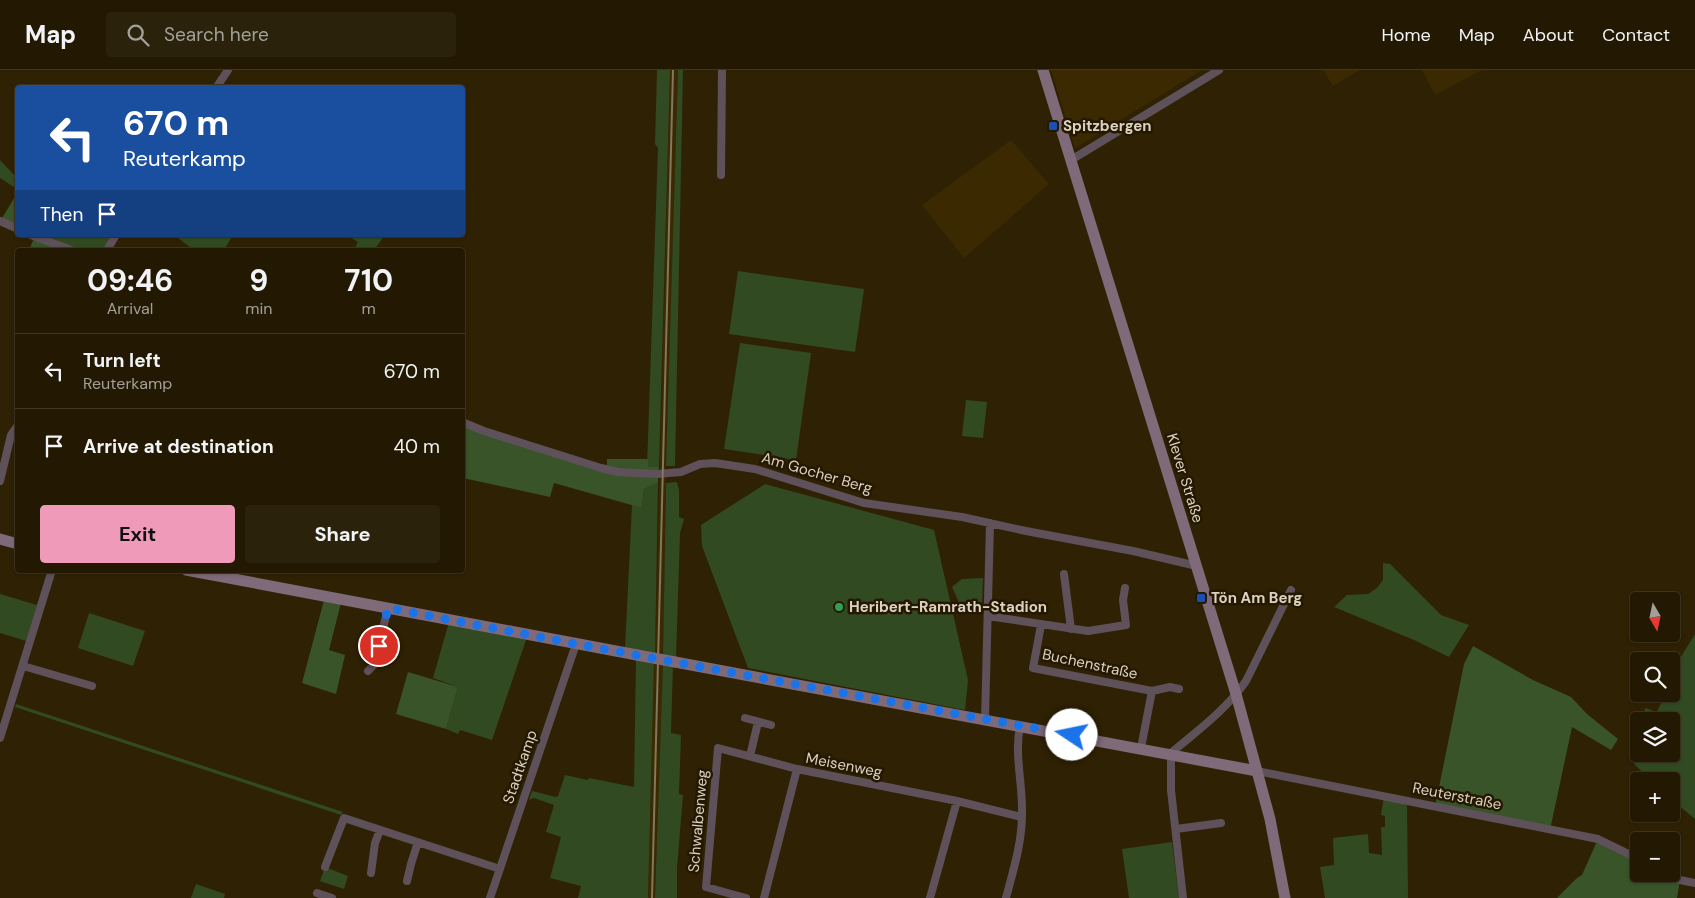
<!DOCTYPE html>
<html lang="en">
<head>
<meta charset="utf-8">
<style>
  body { margin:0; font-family:"DM Sans",sans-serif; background:#2b220c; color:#f1f3f6; height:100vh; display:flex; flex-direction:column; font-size:19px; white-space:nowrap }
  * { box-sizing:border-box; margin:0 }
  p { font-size:16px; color:#a3a099 }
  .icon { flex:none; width:28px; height:28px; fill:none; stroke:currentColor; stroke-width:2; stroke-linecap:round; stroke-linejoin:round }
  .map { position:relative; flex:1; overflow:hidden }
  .panel { position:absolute; left:15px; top:178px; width:450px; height:325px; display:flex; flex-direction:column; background:#231902; border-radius:5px; box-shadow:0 1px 4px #0004,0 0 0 1px #403824 }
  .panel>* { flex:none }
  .banner { position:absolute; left:15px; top:15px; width:450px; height:152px; border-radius:5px; box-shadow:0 1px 4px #0004,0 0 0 1px #403824; background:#1a4fa0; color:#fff; overflow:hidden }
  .needle { width:32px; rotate:171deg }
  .buttons { position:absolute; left:1630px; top:522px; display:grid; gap:10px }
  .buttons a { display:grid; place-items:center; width:50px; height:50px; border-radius:5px; background:#231902; box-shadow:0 1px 4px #0004,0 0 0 1px #403824; font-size:25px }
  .pin { position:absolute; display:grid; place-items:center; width:42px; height:42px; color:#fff; margin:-21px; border:2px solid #fff; border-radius:50%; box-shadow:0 1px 5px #0007 }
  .me { position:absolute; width:55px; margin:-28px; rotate:281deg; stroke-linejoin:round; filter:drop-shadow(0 0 4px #0008) }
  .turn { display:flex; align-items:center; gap:18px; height:105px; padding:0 25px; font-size:22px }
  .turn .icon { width:65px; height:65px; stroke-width:2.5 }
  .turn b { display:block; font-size:35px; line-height:42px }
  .then { display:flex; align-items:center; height:48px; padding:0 25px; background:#0003; gap:10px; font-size:19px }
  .eta { display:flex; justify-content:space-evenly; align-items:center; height:85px; text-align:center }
  .eta b { font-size:30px; font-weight:700; line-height:35px }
  .cta { display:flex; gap:10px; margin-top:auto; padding:10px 25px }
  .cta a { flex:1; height:58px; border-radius:5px; background:#ef9ab8; color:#111; font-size:20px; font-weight:700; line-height:58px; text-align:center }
  .cta a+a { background:#2b220c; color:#f1f3f6 }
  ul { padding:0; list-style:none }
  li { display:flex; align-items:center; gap:15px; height:75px; padding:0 25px; border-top:1px solid #403824 }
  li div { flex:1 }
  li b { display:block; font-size:19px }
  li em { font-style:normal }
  header { display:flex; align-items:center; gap:30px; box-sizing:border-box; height:70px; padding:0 25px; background:#231902; border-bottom:1px solid #403824 }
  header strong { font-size:24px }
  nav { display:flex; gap:28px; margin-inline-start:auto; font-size:18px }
  .search { width:350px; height:45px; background:#2b220c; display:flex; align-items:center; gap:12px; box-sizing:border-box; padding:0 18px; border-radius:5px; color:#a3a099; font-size:19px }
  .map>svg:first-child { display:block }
  .built { fill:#3b2a01 }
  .green { fill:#324a22 }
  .forest { fill:#3a5429 }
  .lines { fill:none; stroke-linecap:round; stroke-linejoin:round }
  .street { stroke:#5e515a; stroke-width:8 }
  .secondary { stroke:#7f6a79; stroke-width:11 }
  .rail { stroke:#82775f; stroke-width:2 }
  .secondary-bridge { stroke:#7f6a79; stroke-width:11 }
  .route { stroke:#1a73e8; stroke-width:9; stroke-dasharray:0 16.2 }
  .transit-dot { fill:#1a4fb4; stroke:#251800; stroke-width:2 }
  .leisure-dot { fill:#2e9e5b; stroke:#251800; stroke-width:2 }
  .labels { text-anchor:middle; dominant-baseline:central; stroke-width:5; stroke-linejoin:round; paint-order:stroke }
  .poi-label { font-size:15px; font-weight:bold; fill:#dbd2c1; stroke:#251800; text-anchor:start }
  .street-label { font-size:15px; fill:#dbd2c1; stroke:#251800 }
</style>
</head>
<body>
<header>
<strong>Map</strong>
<div class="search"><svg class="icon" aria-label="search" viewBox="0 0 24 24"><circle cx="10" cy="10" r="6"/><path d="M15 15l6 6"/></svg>Search here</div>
<nav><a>Home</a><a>Map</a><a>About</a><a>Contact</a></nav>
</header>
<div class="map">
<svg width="1695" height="828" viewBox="0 0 1695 828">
  <rect width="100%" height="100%" fill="#2f2103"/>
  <path class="built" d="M670 0H678L666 402 663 586 655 584Z
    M1051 0H1202L1075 78Z
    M1323 0H1360L1333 16Z
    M1422 0H1482L1435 25Z
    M1011 70 1049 114 964 188 922 135Z
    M654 591 663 593 655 828H648Z"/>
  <path class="green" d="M657 0H670L659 397H647L658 78 655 74Z
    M678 0H683L675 396H666Z
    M0 90 17 108V119L0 108Z
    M39 165H102L111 169 105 180H79Z
    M174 165H233L224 180H194Z
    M346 165H385L374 180H354L358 172Z
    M738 201 864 219 855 282 729 264Z
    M740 273 811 283 796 390 724 379Z
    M966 330 987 332 983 368 962 366Z
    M677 412 679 420V447L684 449 680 463 676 588 663 586 666 413Z
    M658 413 655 584 625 578 632 435 642 438 644 419Z
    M765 414 934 460 968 610 965 640 748 598 702 476 701 455Z
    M1383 493 1390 494 1441 545 1469 555 1449 587 1414 570 1334 537 1347 525 1368 524 1377 518 1383 510Z
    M983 508 982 534 961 537 952 517 962 509Z
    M0 524 37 535 26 571 0 563Z
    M89 543 145 561 133 596 78 578Z
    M449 552 527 567 492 670 460 660 458 664 446 659 458 617 433 608Z
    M1695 564V749L1671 729V711H1652L1634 694 1639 679V684H1671V651H1643L1645 638 1657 642 1665 624H1671C1671 599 1683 584 1695 564Z
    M636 588 654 591 648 828H578L581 816 550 808 561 767 546 762 554 735 534 728 529 730 532 721 556 727 558 726 565 705 588 710 589 708 634 717Z
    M663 593 673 594 671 663 681 665 679 724 683 725 677 798V828H655Z
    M16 634 343 742 341 745 15 637Z
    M1384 726 1407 731 1408 828H1325L1320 797 1334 795 1333 768 1368 764 1369 783 1382 785 1381 757H1385V746L1381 745Z
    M1172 772 1179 828H1129L1122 779Z
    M325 797 348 806 344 819 320 811Z
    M196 814 225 824 224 828H191Z"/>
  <path class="forest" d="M17 123V157L1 150Z
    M34 168 65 180H29Z
    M463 353 607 402 658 405V413L644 419 642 438 554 413 550 427 463 408Z
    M607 389H648V397H659L658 402 607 398Z
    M324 530 341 533 329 580 345 585 336 624 302 613Z
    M1473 576 1533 610 1571 627 1587 644 1618 669 1611 680 1572 657 1550 760 1435 737 1464 594Z
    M408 602 458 617 446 659 396 644Z
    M1598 769 1639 789V804H1668L1680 810 1677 828H1557L1577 808 1582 805Z"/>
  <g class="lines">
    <path class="street" d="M216 18 228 0
      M1071 90 1219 0
      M721 105 722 0
      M0 151 18 159
      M31 165 71 180
      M107 180 116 165
      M462 352 484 361 601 398 618 402 657 404 681 402 700 394 715 393 755 399 864 433 962 447 1026 461 1133 481 1197 496
      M0 411 11 365 18 355
      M1064 504 1071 559
      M988 546 1088 561 1126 555 1123 530 1125 518
      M1041 555 1033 598 1152 621 1141 678
      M23 596 92 616
      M368 601 374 595 388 538
      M1152 621 1170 617 1179 619
      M745 648 771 655
      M985 649 990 453
      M0 668 52 500
      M750 686 758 652
      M1257 701 1598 769 1639 789
      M1176 759 1221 753
      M325 797 344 748 500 799
      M371 803 375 773 380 760
      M1668 804 1680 810 1695 813
      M407 811 411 794 418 772
      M317 823 332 828
      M490 828 576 574
      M746 828 706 817 718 678 797 699 957 731 1022 747
      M764 828 797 699
      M930 828 957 731
      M1006 828C1013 801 1022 773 1022 744 1023 714 1014 685 1020 656
      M1183 828 1171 720V683C1197 661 1227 639 1246 611L1291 520"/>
    <path class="secondary" d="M1043 0 1236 624 1270 749 1285 828
      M0 469 18 474
      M186 500 637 585
      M675 592 1257 701"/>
    <path class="rail" d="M652 828 673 0"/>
    <path class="secondary-bridge" d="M637 585 675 592"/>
  </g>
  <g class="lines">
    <path class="route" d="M379 576 388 538 576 574 1072 665"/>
  </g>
  <g class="transit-dot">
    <rect x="1048" y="51" width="10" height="10" rx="2.5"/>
    <rect x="1196" y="523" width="10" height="10" rx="2.5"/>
  </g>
  <circle class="leisure-dot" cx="839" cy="537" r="5"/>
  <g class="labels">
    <g class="poi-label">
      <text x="1063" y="56">Spitzbergen</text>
      <text x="1211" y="528">Tön Am Berg</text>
      <text x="849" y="537">Heribert-Ramrath-Stadion</text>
    </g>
    <g class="street-label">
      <text transform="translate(817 403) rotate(16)">Am Gocher Berg</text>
      <text transform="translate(1185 408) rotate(73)">Klever Straße</text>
      <text transform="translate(1090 594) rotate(12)">Buchenstraße</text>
      <text transform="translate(844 695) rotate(11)">Meisenweg</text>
      <text transform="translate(520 697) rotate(-71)">Stadtkamp</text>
      <text transform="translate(1457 726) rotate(11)">Reuterstraße</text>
      <text transform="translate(698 751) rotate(-85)">Schwalbenweg</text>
    </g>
  </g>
</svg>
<div class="buttons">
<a><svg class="needle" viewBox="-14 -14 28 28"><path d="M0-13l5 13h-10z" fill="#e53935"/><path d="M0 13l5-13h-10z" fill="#a3a099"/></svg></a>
<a><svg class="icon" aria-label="search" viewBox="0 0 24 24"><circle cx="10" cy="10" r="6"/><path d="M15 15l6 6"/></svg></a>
<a><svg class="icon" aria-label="layers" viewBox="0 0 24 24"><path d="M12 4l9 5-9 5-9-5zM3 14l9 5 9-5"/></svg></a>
<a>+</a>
<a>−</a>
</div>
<div class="pin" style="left:379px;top:576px;background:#d93025"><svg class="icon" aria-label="arrive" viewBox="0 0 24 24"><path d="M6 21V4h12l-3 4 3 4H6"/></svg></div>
<svg class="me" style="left:1072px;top:665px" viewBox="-20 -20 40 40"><circle r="19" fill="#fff"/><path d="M0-13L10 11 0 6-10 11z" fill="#1a73e8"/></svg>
<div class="banner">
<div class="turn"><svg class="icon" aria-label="left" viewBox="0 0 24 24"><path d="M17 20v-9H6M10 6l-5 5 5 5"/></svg><div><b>670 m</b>Reuterkamp</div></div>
<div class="then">Then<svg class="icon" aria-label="arrive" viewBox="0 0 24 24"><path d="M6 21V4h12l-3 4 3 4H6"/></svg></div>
</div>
<section class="panel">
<div class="eta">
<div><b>09:46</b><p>Arrival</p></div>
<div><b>9</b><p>min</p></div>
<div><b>710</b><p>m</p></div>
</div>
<ul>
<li><svg class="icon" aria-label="left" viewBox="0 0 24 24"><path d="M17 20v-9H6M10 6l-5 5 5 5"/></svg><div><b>Turn left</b><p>Reuterkamp</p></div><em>670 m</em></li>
<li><svg class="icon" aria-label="arrive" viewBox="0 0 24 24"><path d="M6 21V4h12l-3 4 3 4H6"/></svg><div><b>Arrive at destination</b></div><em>40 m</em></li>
</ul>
<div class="cta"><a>Exit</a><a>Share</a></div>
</section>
</div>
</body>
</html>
